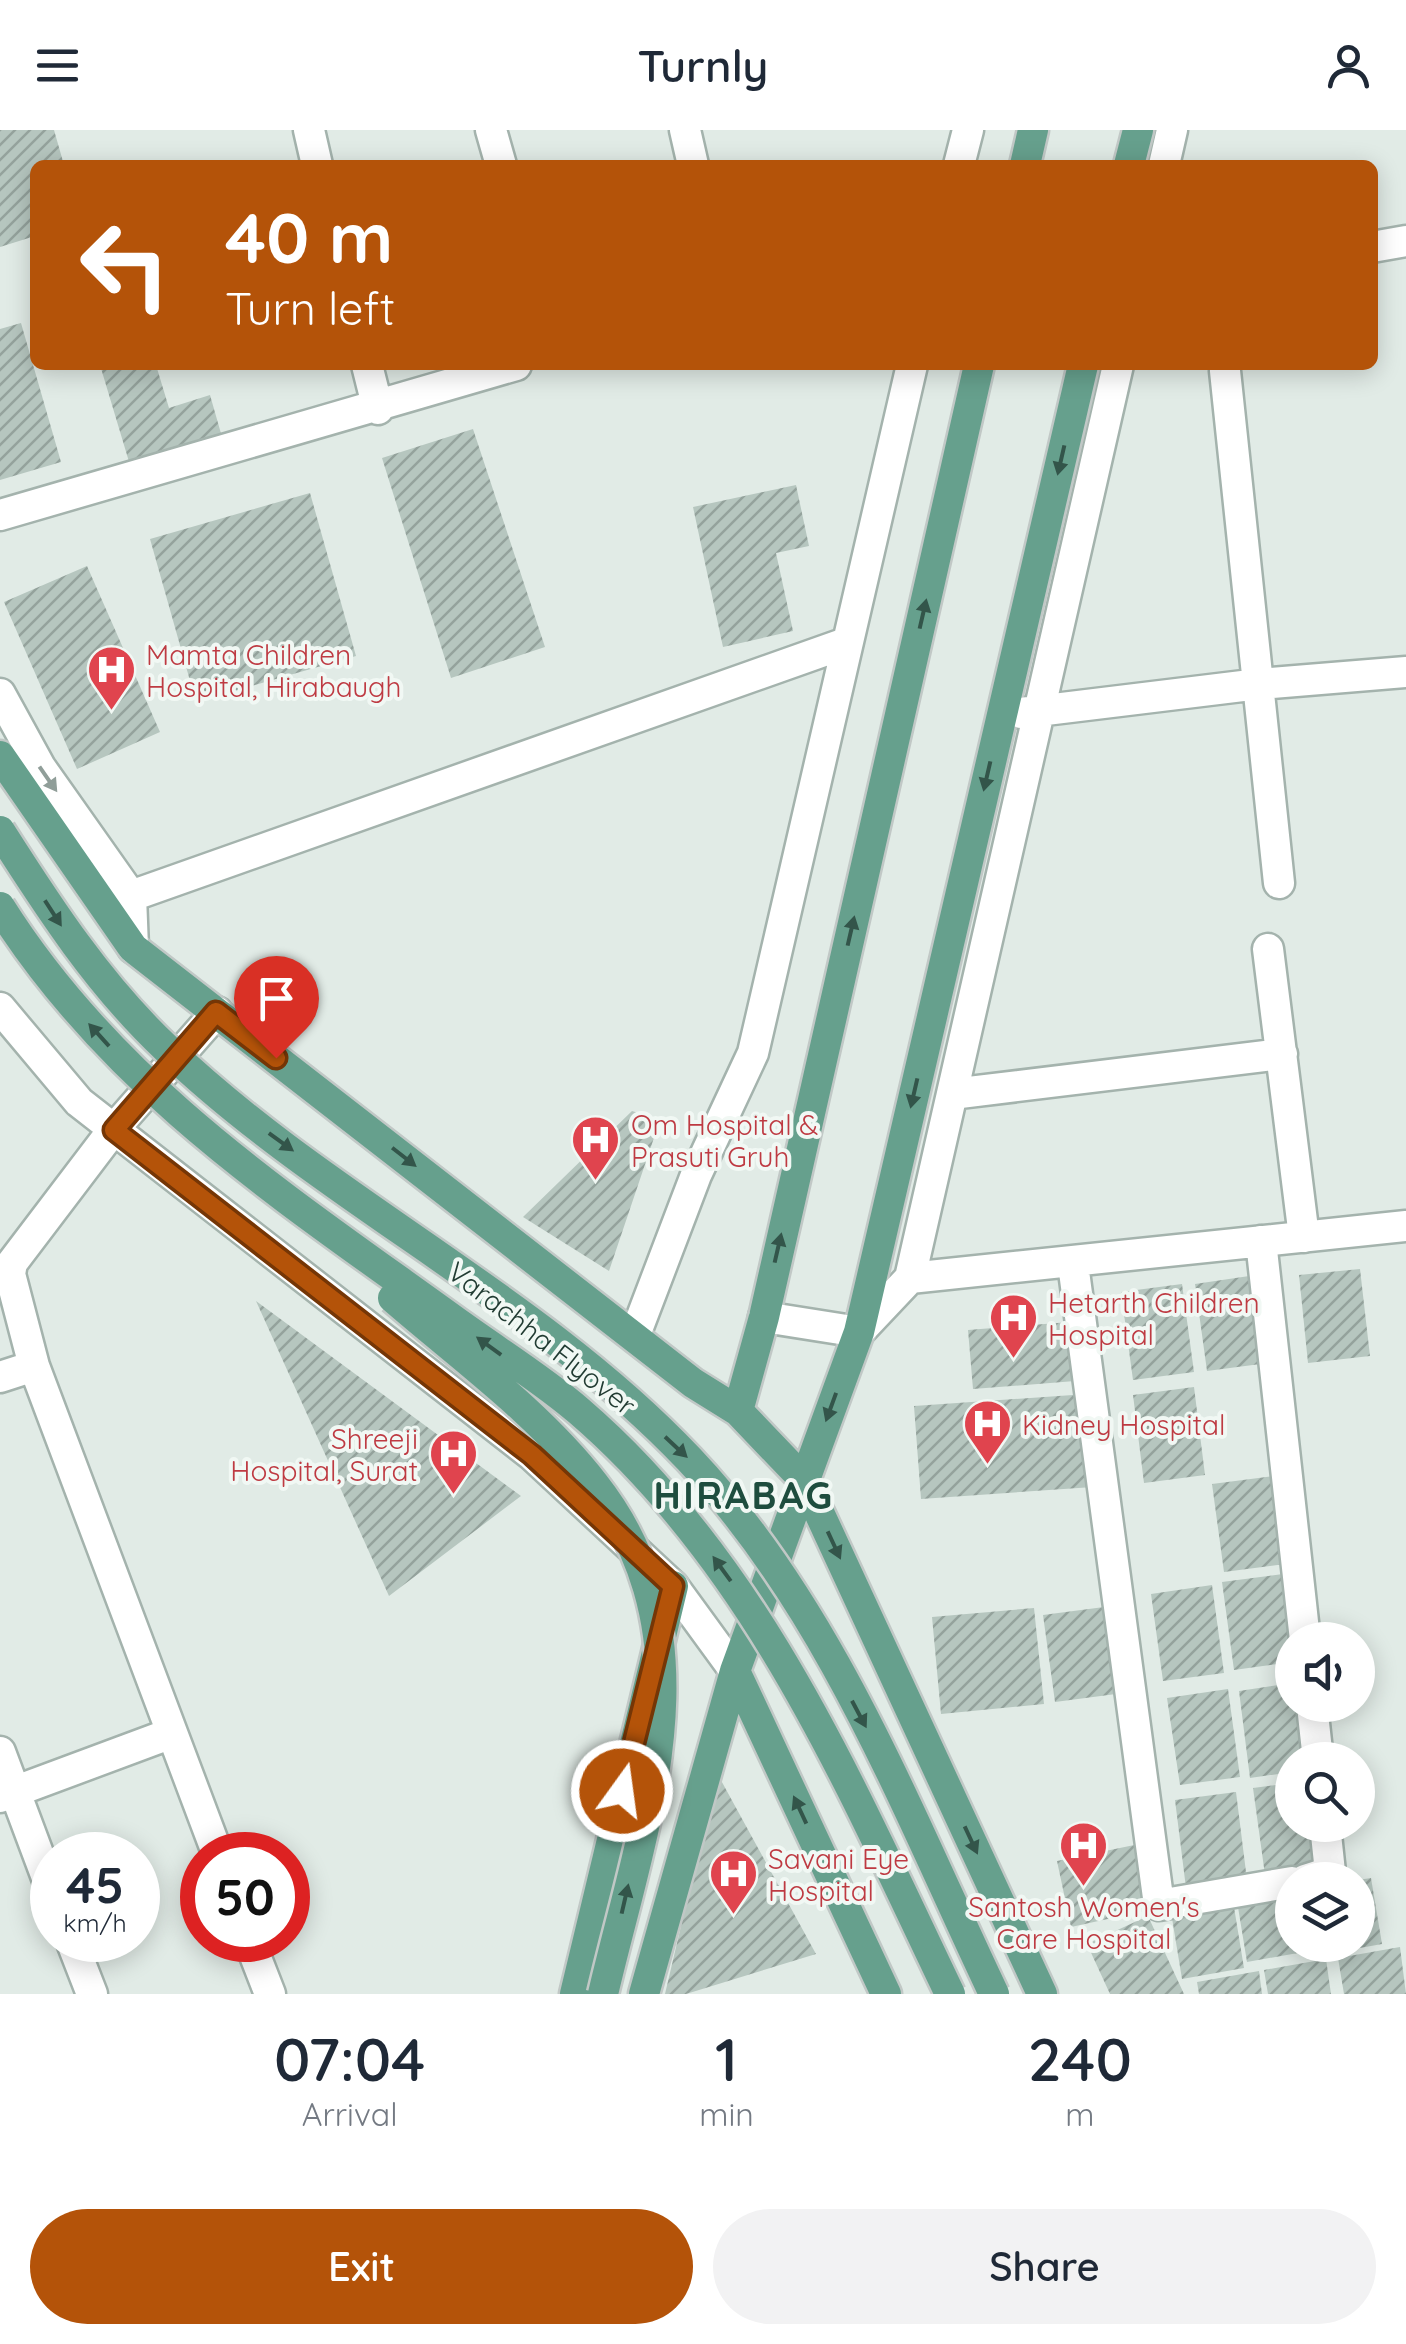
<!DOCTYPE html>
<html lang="en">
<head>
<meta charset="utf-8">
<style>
  body { margin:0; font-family:Quicksand,sans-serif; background:#f2f2f3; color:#1f2937; height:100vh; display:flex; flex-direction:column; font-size:38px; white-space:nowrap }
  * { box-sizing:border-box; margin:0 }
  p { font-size:32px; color:#747a83 }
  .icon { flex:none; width:55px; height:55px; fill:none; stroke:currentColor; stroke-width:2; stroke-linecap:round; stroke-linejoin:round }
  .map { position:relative; height:1864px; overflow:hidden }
  .details { display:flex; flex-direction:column; background:#fff; flex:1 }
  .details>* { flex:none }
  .top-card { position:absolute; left:30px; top:30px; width:1348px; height:210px; border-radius:15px; box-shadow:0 5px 25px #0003; background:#b45309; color:#fff; overflow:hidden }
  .controls { position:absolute; left:1275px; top:1492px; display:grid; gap:20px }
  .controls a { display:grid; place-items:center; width:100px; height:100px; border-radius:50%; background:#fff; box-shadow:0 5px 25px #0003; font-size:50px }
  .speed { position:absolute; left:30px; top:1702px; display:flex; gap:20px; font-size:50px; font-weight:700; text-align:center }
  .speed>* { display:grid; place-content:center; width:130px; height:130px; border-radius:50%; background:#fff; box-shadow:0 5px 25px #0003; line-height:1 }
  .speed small { font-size:25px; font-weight:400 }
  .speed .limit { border:15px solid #d22; background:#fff; color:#111 }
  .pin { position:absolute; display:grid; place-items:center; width:85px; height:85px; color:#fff; margin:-102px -42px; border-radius:50% 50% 50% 0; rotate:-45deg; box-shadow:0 0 10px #0007 }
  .pin .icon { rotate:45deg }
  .me { position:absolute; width:110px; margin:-55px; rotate:14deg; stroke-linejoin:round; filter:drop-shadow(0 0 8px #0008) }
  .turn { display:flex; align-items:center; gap:35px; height:210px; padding:0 30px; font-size:45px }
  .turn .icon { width:130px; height:130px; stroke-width:2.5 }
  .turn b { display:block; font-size:70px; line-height:85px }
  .eta { display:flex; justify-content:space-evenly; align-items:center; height:170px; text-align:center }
  .eta b { font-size:60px; font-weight:600; line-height:70px }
  .primary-button { display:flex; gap:20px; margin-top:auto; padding:20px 30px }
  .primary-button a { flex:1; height:115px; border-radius:60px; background:#b45309; color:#fff; font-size:40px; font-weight:600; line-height:115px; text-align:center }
  .primary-button a+a { background:#f2f2f3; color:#1f2937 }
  header { display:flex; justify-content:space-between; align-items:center; height:130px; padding:0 30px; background:#fff; font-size:45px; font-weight:600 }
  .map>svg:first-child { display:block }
  .building { fill:url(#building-hatch) }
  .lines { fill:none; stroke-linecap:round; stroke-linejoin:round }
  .minor-casing { stroke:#a4b3ad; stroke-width:35 }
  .major-casing { stroke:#c1c8c6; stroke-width:35 }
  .minor { stroke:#fff; stroke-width:30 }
  .major { stroke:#66a08d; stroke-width:30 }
  .major-bridge-casing { stroke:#c1c8c6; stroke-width:35; stroke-linecap:butt }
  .major-bridge { stroke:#66a08d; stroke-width:30 }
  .oneway { fill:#33554a }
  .oneway2 { fill:#909e99 }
  .route-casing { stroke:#753606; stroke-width:25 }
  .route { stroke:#b45309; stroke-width:18 }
  .labels { text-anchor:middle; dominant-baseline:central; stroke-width:8; stroke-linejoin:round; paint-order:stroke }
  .health-label { font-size:28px; fill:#be3a42; stroke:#f1f8f4; text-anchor:start }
  .street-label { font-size:28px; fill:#223c33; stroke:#f1f8f4 }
  .district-label { font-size:38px; font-weight:bold; letter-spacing:2.5px; fill:#1e4d3e; stroke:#f1f8f4 }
</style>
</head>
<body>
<header><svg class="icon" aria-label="menu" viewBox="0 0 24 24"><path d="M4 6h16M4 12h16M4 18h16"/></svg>Turnly<svg class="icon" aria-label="person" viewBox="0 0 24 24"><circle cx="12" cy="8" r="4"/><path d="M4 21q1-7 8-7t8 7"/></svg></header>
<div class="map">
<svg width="1406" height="1864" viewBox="0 0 1406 1864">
  <defs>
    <pattern id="building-hatch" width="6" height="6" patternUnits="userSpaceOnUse" patternTransform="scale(2.5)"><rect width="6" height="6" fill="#b6c6bf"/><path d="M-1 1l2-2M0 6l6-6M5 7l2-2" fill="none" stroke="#94a29c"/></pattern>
  </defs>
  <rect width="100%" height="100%" fill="#e1ebe6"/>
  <path class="building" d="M0 0H54L64 35H35V106L0 117Z
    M21 193 61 332 0 350V199Z
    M100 235H156L169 278 210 265 222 307 130 335Z
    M473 299 545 517 451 548 382 328Z
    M796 355 809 416 776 423 793 501 723 517 693 377Z
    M310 363 356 526 196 572 150 409Z
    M87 436 160 602 77 639 4 472Z
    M632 981 660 990 609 1141 523 1087Z
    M1360 1139 1370 1226 1308 1233 1299 1145Z
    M1256 1145 1268 1233 1207 1241 1195 1154Z
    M1182 1154 1194 1242 1133 1250 1121 1162Z
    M256 1171 521 1366 389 1466Z
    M1070 1192 1075 1251 973 1259 968 1200Z
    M1194 1257 1205 1345 1144 1353 1133 1265Z
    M1087 1264 1093 1357 921 1369 914 1276Z
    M1273 1346 1285 1434 1224 1442 1212 1354Z
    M1283 1444 1292 1532 1234 1540 1222 1452Z
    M1212 1455 1224 1543 1163 1551 1151 1464Z
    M1104 1477 1116 1564 1055 1572 1043 1485Z
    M1034 1478 1044 1574 941 1584 932 1487Z
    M1292 1553V1575H1303L1310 1630H1292V1642L1250 1648 1239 1561Z
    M1228 1559 1240 1647 1180 1655 1167 1568Z
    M717 1643 816 1824 686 1864H665Z
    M1292 1653V1695H1320L1326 1737 1265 1745 1253 1658Z
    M1236 1662 1247 1750 1186 1758 1175 1670Z
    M1144 1713 1158 1778 1071 1797 1057 1731Z
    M1371 1748 1382 1814 1321 1825 1319 1815H1358V1750Z
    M1292 1756V1815H1308L1309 1821 1247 1832 1236 1765Z
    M1233 1771 1244 1838 1182 1849 1171 1782Z
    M1148 1786 1184 1864H1110L1087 1814Z
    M1400 1817 1406 1864H1344L1338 1828Z
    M1326 1829 1331 1864H1268L1264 1840Z
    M1259 1841 1262 1864H1199L1197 1852Z"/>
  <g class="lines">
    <defs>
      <path id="minor" d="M309 0 317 35
        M491 0 501 35
        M685 0 693 35
        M959 35 968 0
        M1164 35 1172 0
        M1372 117 1406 111
        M367 235 378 279
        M1225 241 1279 753
        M0 385 516 235
        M0 564 40 637 131 766 133 818
        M1021 583 1259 554 1406 542
        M131 766 846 513
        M1268 819 1304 1107
        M0 878 79 972 532 1325 673 1456 735 1541
        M217 882 113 1000 12 1133 10 1144 34 1236 218 1725
        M952 964 1282 924
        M1261 1111 1305 1510
        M1073 1134 1159 1775 1292 1752
        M910 1148 1406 1096
        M764 1187 859 1202 910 1148 1118 235
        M635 1205 696 1045 753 923 912 235
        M0 1247 34 1236
        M1312 1575 1318 1630
        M0 1622 52 1761
        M0 1667 172 1603
        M1305 1750 1330 1742 1325 1695
        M71 1810 92 1864
        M249 1810 270 1864"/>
      <path id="major" d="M1025 35 1033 0
        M1129 35 1138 0
        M0 626 133 818 693 1253 738 1281 804 1350 1042 1864
        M738 1281 764 1187 979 235
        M735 1541 886 1864
        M575 1864 673 1456
        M644 1864 735 1541 859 1202 1083 235"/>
    </defs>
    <use href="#minor" class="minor-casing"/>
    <use href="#major" class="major-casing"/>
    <use href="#minor" class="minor"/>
    <use href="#major" class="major"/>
    <defs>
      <path id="major-bridge" d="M0 701C49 778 99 855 166 918 326 1071 536 1167 689 1329 830 1478 907 1681 994 1864
        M0 777C116 961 290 1071 462 1196 501 1224 543 1250 579 1281 758 1435 850 1656 950 1864
        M393 1168C461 1227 539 1283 594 1354 716 1509 643 1693 603 1864"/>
    </defs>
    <use href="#major-bridge" class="major-bridge-casing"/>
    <use href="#major-bridge" class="major-bridge"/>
  </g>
  <defs><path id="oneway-solid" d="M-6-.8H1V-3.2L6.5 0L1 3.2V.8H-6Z" transform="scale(2.5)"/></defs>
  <g class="oneway">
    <use href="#oneway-solid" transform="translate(1061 330) rotate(103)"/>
    <use href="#oneway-solid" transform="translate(923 484) rotate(-77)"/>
    <use href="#oneway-solid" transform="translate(987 646) rotate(103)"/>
    <use href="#oneway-solid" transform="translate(53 783) rotate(57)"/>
    <use href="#oneway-solid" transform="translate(851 801) rotate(-77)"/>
    <use href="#oneway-solid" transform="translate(99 905) rotate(-132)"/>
    <use href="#oneway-solid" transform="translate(914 963) rotate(103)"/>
    <use href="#oneway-solid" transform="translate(281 1012) rotate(36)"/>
    <use href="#oneway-solid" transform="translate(404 1027) rotate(38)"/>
    <use href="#oneway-solid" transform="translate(778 1118) rotate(-77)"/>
    <use href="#oneway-solid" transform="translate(489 1216) rotate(-144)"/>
    <use href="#oneway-solid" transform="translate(831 1277) rotate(110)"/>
    <use href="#oneway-solid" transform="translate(676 1317) rotate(43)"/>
    <use href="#oneway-solid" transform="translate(834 1415) rotate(65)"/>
    <use href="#oneway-solid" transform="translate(722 1439) rotate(-126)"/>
    <use href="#oneway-solid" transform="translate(859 1584) rotate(62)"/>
    <use href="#oneway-solid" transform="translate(800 1680) rotate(-115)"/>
    <use href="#oneway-solid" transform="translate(971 1710) rotate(65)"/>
    <use href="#oneway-solid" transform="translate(625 1769) rotate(-77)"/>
  </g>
  <use class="oneway2" href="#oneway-solid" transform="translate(48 649) rotate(55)"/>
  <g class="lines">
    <defs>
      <path id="route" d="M276 928 216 882 114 1000 532 1325 673 1456 622 1661"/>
    </defs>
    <use href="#route" class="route-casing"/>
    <use href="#route" class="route"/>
  </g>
  <defs>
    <symbol id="hospital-pin" viewBox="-11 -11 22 30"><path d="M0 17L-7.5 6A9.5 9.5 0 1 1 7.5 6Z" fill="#e0444e" stroke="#f1f8f4"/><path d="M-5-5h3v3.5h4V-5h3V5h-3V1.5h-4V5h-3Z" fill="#fff"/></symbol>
  </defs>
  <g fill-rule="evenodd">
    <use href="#hospital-pin" x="84" y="512" width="55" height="75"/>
    <use href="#hospital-pin" x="568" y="982" width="55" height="75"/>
    <use href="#hospital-pin" x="986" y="1160" width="55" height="75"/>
    <use href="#hospital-pin" x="960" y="1266" width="55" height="75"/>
    <use href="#hospital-pin" x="426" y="1296" width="55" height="75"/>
    <use href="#hospital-pin" x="1056" y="1688" width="55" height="75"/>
    <use href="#hospital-pin" x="706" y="1716" width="55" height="75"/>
  </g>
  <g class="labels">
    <g class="health-label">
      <text x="146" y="524">Mamta Children<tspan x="146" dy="32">Hospital, Hirabaugh</tspan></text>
      <text x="631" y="994">Om Hospital &amp;<tspan x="631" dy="32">Prasuti Gruh</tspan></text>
      <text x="1048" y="1172">Hetarth Children<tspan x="1048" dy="32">Hospital</tspan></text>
      <text x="1022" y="1294">Kidney Hospital</text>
      <text x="418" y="1308" text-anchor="end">Shreeji<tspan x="418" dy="32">Hospital, Surat</tspan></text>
      <text x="768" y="1728">Savani Eye<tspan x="768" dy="32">Hospital</tspan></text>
      <text x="1084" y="1776" text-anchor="middle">Santosh Women's<tspan x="1084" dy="32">Care Hospital</tspan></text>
    </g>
    <g class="street-label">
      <text transform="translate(542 1208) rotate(38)">Varachha Flyover</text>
    </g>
    <g class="district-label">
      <text x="744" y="1365">HIRABAG</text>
    </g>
  </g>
</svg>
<div class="controls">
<a><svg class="icon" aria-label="sound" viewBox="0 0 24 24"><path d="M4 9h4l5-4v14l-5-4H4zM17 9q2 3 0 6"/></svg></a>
<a><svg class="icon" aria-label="search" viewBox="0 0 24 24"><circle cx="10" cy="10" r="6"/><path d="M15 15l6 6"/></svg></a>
<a><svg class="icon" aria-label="layers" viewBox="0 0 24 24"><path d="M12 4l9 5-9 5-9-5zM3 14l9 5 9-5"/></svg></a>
</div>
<div class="speed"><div>45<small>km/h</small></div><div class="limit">50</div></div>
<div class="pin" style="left:276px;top:928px;background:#d93025"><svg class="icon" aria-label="arrive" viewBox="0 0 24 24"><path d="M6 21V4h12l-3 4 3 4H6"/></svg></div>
<svg class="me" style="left:622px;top:1661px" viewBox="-20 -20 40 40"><circle r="17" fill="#b45309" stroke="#fff" stroke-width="3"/><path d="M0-11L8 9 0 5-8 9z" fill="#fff"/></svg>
<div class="top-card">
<div class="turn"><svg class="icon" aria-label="left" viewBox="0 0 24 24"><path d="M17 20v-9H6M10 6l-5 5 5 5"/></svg><div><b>40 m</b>Turn left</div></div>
</div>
</div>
<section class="details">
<div class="eta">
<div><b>07:04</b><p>Arrival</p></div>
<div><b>1</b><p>min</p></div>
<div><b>240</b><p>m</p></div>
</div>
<div class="primary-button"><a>Exit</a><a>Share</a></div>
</section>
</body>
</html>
